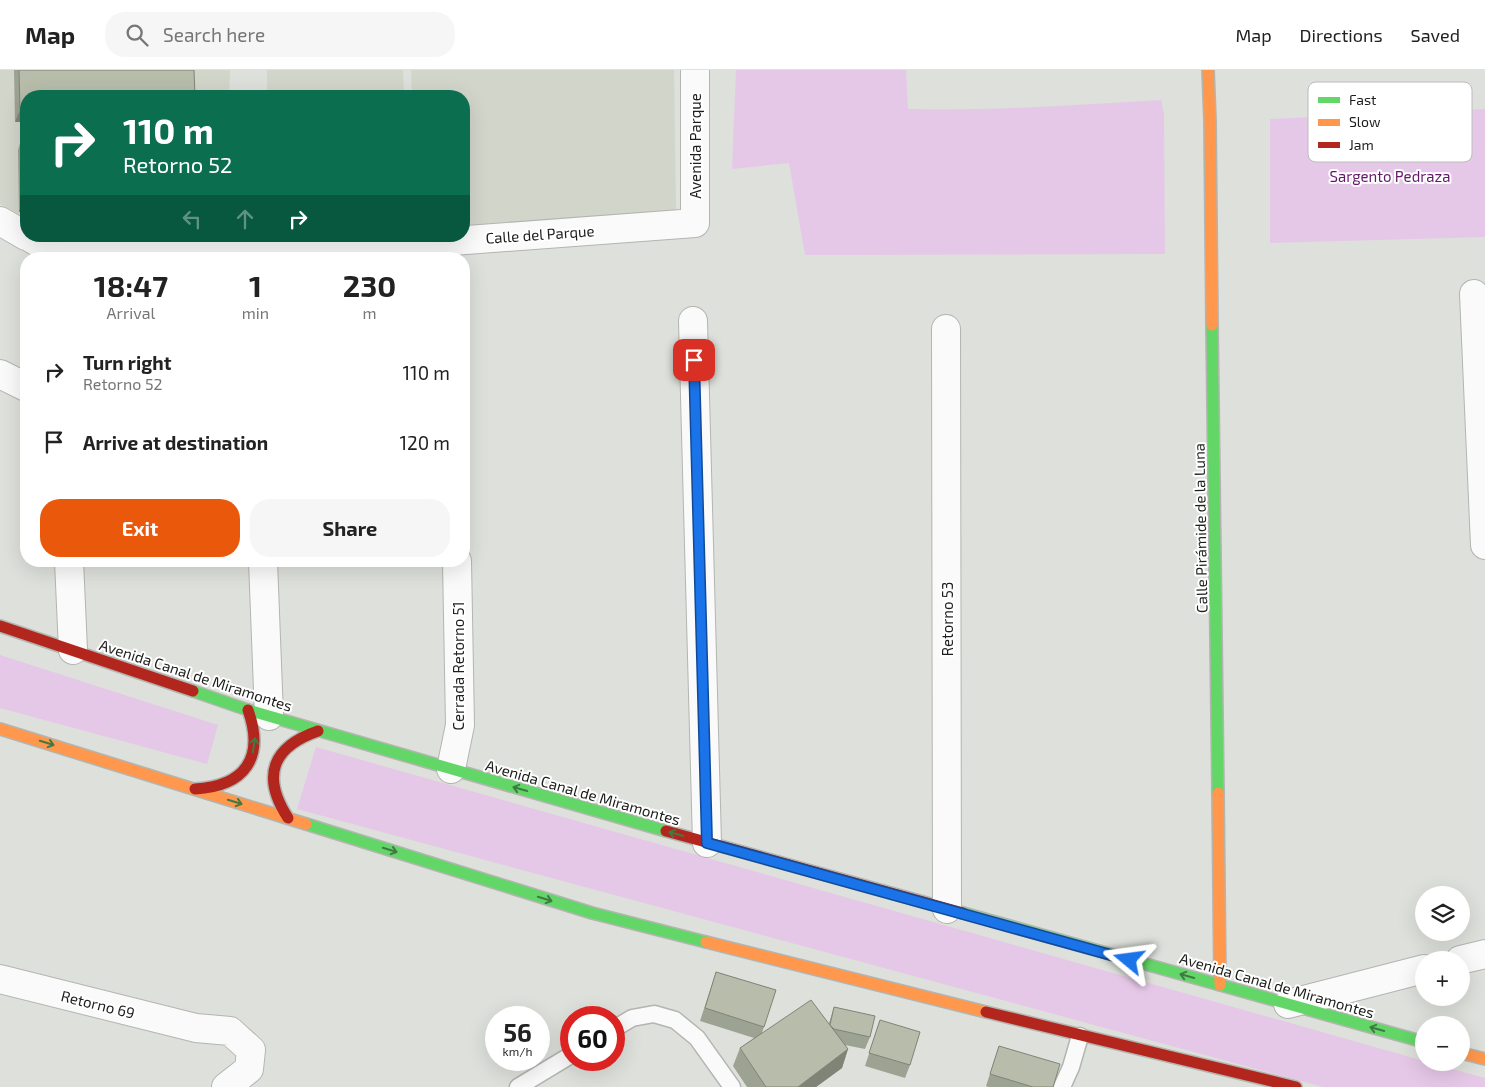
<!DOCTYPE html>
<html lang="en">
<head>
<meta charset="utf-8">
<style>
  body { margin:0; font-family:"Exo 2",sans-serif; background:#f6f6f6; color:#222; height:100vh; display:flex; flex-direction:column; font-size:19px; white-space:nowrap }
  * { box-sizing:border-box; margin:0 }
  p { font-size:16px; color:#767676 }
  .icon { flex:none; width:28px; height:28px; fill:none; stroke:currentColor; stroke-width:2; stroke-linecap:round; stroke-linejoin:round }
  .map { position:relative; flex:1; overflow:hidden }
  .details { position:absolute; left:20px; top:182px; width:450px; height:315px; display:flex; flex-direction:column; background:#fff; border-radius:20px; box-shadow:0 5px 20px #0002 }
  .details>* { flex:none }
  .guide { position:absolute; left:20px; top:20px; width:450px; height:152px; border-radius:20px; box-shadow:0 5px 20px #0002; background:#0b6e4f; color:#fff; overflow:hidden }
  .fabs { position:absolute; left:1415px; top:816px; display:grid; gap:10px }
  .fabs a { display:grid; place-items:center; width:55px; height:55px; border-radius:50%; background:#fff; box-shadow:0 5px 20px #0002; font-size:25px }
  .speed { position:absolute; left:485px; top:936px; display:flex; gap:10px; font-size:25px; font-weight:700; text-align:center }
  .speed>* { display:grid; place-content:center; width:65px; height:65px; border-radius:50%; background:#fff; box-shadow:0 5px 20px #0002; line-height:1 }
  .speed small { font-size:12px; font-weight:400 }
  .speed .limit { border:8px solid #d22; background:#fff; color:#111 }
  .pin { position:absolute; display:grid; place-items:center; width:42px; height:42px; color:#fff; margin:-21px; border-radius:10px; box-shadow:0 2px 8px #0006 }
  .me { position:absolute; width:55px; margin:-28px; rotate:286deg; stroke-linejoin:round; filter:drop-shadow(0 0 4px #0008) }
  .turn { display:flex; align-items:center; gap:18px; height:105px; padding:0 20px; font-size:22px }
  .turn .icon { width:65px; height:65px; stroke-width:2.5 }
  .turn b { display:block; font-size:35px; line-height:42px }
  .lanes { display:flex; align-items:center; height:48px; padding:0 20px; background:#0003; justify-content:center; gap:25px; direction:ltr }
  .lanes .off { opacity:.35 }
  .eta { display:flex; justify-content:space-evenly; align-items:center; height:85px; text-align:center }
  .eta b { font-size:30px; font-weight:700; line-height:35px }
  .primary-button { display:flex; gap:10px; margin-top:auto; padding:10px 20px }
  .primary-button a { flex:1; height:58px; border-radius:20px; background:#ea580c; color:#fff; font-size:20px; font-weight:700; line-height:58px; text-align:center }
  .primary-button a+a { background:#f6f6f6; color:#222 }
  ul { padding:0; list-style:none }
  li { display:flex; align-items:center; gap:15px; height:70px; padding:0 20px }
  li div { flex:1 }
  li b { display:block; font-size:19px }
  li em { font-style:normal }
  header { display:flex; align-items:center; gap:30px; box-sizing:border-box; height:70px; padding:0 25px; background:#fff; border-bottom:1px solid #e0e0e0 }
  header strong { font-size:24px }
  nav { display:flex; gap:28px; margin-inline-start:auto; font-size:18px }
  .search { width:350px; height:45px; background:#f6f6f6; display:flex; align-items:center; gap:12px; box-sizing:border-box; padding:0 18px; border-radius:20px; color:#767676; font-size:19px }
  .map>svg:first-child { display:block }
  .built { fill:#d1d5ca }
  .green { fill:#e5c8e7 }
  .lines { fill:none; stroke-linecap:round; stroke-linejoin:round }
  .lane-casing { stroke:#b3b5b1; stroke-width:19 }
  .street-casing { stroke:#b3b5b1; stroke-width:30 }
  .fast-casing { stroke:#b3b5b1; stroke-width:14 }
  .slow-casing { stroke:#b3b5b1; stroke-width:14 }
  .jam-casing { stroke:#b3b5b1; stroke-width:14 }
  .lane { stroke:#fafafa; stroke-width:16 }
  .street { stroke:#fafafa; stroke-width:28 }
  .fast { stroke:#63d668; stroke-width:11 }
  .slow { stroke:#ff974d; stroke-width:11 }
  .jam { stroke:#b3261e; stroke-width:11 }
  .wall { fill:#9da392 }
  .shaded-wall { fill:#808477 }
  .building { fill:#b7bdaa; stroke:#808477 }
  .oneway { stroke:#407a42 }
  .route-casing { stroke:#114b97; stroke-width:12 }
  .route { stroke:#1a73e8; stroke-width:9 }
  .labels { text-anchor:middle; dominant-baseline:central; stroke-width:4; stroke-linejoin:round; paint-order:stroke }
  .street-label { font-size:15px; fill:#1d1e1b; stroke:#fff }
  .park-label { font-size:15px; fill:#65176d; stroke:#fff }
  .key { fill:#fff; stroke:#bbbcbb; stroke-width:1 }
  .key-label { font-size:14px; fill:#1d1e1b }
</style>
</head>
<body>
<header>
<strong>Map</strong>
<div class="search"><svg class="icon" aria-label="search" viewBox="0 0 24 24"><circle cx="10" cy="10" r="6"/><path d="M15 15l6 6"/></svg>Search here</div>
<nav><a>Map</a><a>Directions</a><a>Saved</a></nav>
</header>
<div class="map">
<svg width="1485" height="1017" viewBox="0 0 1485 1017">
  <rect width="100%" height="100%" fill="#dee0db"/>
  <path class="built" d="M0 0H230L229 26H26V147L0 134Z
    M267 0H403L404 26H267Z
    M411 0H674L676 142 464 156V26H412Z"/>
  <path class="green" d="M736 0H906L908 39C993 41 1076 35 1161 30L1164 45 1165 184 805 185 789 93 732 99Z
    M1485 39V167L1270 173V49Z
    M0 585 218 655 207 694 0 638Z
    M316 677 1424 991V992L1430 993 1485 1008V1017H1323L297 739Z"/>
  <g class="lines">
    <defs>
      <path id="lane" d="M614 959 632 948 654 944 675 950 697 968 732 1017
        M518 1017 571 985
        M1062 1017 1071 997 1080 966"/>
      <path id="street" d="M0 151 26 166
        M27 166 41 174 265 185 695 153V0
        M1474 224 1485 475
        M693 251 707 773
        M946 259 947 839
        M0 304 26 317
        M69 491 73 580
        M263 491 269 646
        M451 699 460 655 457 491
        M1460 890 1485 884
        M0 909 196 958 230 961 251 980 249 999 226 1017
        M1288 934 1424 899"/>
      <path id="fast" d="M1212 255 1218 723
        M193 621 248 640 666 761
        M306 754 592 843 706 872
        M963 843 1424 972"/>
      <path id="slow" d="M1208 0 1210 51 1212 255
        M0 659 306 754
        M1218 723 1220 915
        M706 872 986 942
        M1461 983 1485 989"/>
      <path id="jam" d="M0 556 193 621
        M195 719C245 716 265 688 248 640
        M288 748C261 706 272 677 318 661
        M666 761 963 843
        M986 942 1296 1017"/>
    </defs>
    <use href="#lane" class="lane-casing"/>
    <use href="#street" class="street-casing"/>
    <use href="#fast" class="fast-casing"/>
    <use href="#slow" class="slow-casing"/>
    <use href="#jam" class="jam-casing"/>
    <use href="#lane" class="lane"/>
    <use href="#street" class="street"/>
    <use href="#fast" class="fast"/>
    <use href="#slow" class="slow"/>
    <use href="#jam" class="jam"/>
  </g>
  <path class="wall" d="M14 0H194L15 52Z
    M22 67H26V141L19 142 18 80Z
    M716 902 776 920 762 963 829 953 834 937 870 967 865 979 845 975 848 979 842 998 816 1017H747L733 996 740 978 754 968 700 951Z
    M880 950 910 995 905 1008 865 996Z
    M999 976 1053 1017H988L986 1016Z"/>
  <path class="shaded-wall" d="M20 40H26V52H15Z
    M23 129H26V141L19 142Z
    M848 979 842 998 816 1017H798Z"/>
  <path class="building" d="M19 0H194L195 26H26V40H20Z
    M22 67H26V129H23Z
    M716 902 776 920 764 957 705 938Z
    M811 930 848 979 798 1017H766L740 978Z
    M834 937 875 946 870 967 834 959 830 955Z
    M880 950 920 962 910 995 869 983Z
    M999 976 1060 994 1053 1017H1033L990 1004Z"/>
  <defs><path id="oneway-shaft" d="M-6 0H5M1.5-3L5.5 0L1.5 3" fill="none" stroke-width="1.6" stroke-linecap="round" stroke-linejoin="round" transform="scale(1.25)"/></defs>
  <g class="oneway">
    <use href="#oneway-shaft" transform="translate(47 673) rotate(17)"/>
    <use href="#oneway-shaft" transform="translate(254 675) rotate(-81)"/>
    <use href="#oneway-shaft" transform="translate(520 719) rotate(-164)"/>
    <use href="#oneway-shaft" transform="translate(235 732) rotate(17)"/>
    <use href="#oneway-shaft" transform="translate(676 764) rotate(-164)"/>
    <use href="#oneway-shaft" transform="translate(390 780) rotate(17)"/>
    <use href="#oneway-shaft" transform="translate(545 829) rotate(17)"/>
    <use href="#oneway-shaft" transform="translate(1187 906) rotate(-164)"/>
    <use href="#oneway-shaft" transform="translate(1377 959) rotate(-164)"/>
  </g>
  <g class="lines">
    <defs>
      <path id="route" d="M694 290 707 773 1129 890"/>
    </defs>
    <use href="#route" class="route-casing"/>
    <use href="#route" class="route"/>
  </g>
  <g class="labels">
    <g class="street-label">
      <text transform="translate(695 76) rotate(-90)">Avenida Parque</text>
      <text transform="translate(540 164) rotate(-4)">Calle del Parque</text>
      <text transform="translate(1200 458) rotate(-91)">Calle Pirámide de la Luna</text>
      <text transform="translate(947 549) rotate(-90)">Retorno 53</text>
      <text transform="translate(458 596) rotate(-90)">Cerrada Retorno 51</text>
      <text transform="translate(196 605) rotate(18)">Avenida Canal de Miramontes</text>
      <text transform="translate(583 722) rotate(16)">Avenida Canal de Miramontes</text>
      <text transform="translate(1277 915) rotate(16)">Avenida Canal de Miramontes</text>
      <text transform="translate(98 934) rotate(14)">Retorno 69</text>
    </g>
    <g class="park-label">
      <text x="1390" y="106">Sargento Pedraza</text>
    </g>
  </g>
  <rect x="1308" y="12" width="164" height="80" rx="8" class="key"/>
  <rect x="1318" y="27" width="22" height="6" fill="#63d668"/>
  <rect x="1318" y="49" width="22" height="7" fill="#ff974d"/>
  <rect x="1318" y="72" width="22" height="6" fill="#b3261e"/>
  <g class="key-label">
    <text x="1349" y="35">Fast</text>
    <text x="1349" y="57">Slow</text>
    <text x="1349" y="80">Jam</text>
  </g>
</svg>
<div class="fabs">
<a><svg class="icon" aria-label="layers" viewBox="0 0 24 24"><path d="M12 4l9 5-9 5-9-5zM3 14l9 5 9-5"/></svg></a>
<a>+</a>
<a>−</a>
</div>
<div class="speed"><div>56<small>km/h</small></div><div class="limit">60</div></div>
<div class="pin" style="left:694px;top:290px;background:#d93025"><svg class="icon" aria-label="arrive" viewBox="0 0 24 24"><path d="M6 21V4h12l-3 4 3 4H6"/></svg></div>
<svg class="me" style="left:1129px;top:890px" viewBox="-20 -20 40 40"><path d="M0-17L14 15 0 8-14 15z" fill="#1a73e8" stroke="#fff" stroke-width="4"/></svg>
<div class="guide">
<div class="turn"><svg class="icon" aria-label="right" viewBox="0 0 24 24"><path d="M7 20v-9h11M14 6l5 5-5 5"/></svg><div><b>110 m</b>Retorno 52</div></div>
<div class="lanes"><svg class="icon off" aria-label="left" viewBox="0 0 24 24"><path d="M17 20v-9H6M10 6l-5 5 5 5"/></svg><svg class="icon off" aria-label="ahead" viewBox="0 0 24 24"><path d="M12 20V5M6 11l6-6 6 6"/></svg><svg class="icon" aria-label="right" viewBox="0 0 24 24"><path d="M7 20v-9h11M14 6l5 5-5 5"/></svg></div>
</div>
<section class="details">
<div class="eta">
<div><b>18:47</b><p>Arrival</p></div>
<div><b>1</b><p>min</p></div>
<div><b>230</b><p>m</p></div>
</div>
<ul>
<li><svg class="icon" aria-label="right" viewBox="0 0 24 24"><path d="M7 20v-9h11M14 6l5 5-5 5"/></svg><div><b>Turn right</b><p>Retorno 52</p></div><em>110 m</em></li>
<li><svg class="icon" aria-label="arrive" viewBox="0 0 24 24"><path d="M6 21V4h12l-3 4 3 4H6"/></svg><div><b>Arrive at destination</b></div><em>120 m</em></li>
</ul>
<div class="primary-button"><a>Exit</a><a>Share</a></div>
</section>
</div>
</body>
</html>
